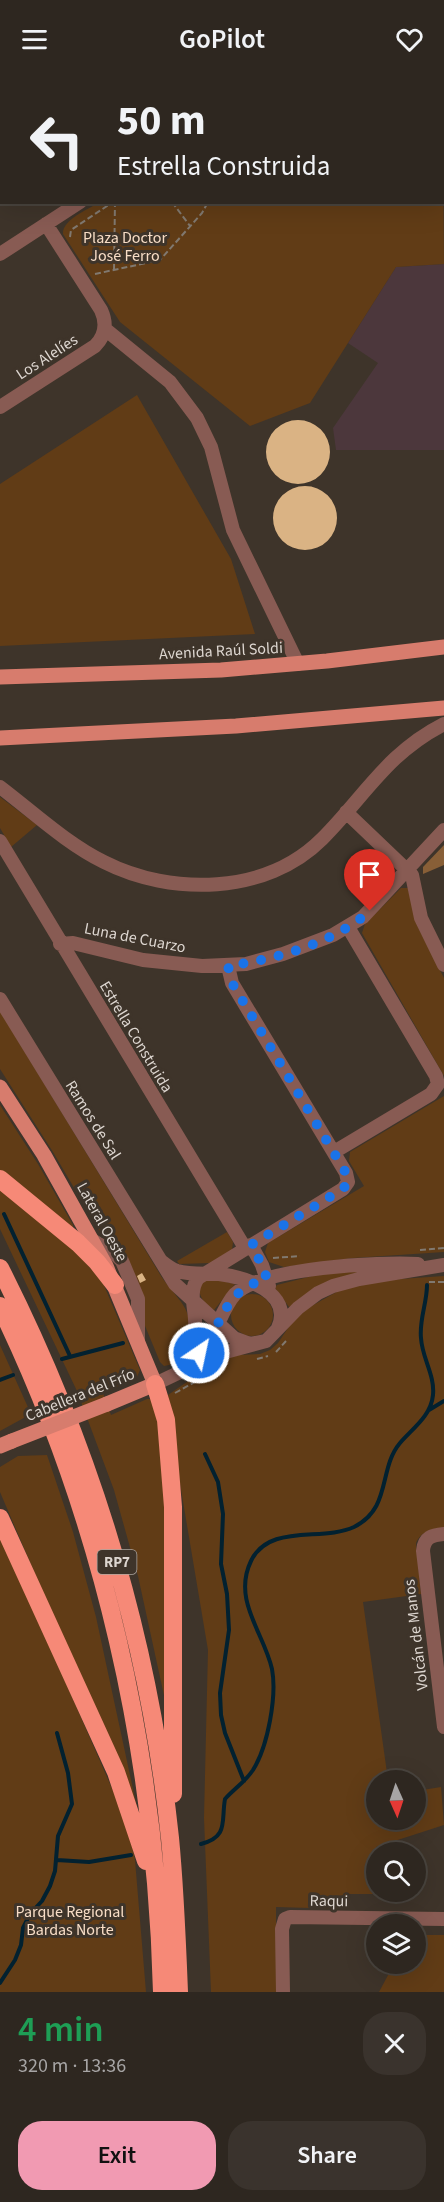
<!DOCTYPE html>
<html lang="en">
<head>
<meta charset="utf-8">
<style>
  body { margin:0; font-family:"Source Sans 3",sans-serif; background:#3a332d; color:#f1f3f6; height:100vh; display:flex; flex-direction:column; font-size:22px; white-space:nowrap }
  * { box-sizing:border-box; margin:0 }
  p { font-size:20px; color:#a7a5a5 }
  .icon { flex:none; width:33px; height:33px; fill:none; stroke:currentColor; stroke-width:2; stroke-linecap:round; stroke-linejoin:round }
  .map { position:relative; height:1914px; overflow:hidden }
  .panel { display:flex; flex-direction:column; background:#2e2720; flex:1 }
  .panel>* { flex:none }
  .hud { position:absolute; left:0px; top:0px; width:444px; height:126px; box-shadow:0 6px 24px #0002,0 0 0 2px #49443e; background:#2e2720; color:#f1f3f6; overflow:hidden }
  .needle { width:39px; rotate:177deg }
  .fabs { position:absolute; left:366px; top:1692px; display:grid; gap:12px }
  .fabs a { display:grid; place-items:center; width:60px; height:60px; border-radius:50%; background:#2e2720; box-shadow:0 6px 24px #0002,0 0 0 2px #49443e; font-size:30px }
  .pin { position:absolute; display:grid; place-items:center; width:51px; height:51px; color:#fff; margin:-62px -26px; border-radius:50% 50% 50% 0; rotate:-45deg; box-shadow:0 0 6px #0007 }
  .pin .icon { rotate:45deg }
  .me { position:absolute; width:66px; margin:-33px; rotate:34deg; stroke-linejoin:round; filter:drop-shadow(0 0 4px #0008) }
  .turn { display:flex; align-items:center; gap:21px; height:126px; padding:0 18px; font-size:27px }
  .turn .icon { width:78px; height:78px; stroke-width:2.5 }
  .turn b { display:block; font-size:42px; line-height:51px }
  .round { display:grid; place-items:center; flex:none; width:63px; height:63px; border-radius:24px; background:#3a332d }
  .head { display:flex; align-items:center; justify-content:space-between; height:102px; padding:0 18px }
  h1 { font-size:36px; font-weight:600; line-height:45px; color:#1e9e55 }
  .cta { display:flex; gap:12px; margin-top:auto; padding:12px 18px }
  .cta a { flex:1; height:69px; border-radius:24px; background:#f19ab2; color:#111; font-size:24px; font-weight:600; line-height:69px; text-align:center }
  .cta a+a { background:#3a332d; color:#f1f3f6 }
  header { display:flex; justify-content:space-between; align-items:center; height:78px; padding:0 18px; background:#2e2720; font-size:27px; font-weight:600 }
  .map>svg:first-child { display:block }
  .industrial { fill:#4c373c }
  .green { fill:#613c16 }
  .forest { fill:#885f37 }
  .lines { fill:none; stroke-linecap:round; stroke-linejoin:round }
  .stream { stroke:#022130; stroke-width:4 }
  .building { fill:#dab384 }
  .path { stroke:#817970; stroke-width:2; stroke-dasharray:6 3; stroke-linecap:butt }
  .minor { stroke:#885b53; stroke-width:14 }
  .major { stroke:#d77c6d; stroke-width:15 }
  .highway { stroke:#f68977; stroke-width:18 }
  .major-bridge { stroke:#d77c6d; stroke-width:15 }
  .route { stroke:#1a73e8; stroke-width:10; stroke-dasharray:0 18 }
  .labels { text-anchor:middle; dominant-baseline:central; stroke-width:6; stroke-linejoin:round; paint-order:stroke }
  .shield { fill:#3e342a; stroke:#ada59e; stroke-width:1.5 }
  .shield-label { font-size:15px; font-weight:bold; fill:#ddd6d0 }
  .park-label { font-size:16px; fill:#f8ddc6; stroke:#3e342a }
  .street-label { font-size:16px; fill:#ddd6d0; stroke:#3e342a }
</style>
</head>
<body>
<header><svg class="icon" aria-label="menu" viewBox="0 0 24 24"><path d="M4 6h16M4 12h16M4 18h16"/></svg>GoPilot<svg class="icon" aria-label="heart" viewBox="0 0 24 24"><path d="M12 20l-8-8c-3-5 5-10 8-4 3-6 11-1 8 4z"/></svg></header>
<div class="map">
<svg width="444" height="1914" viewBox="0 0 444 1914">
  <rect width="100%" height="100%" fill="#3e342a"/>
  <path class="industrial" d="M444 186V372H336L333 350 378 285 348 265 396 189Z"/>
  <path class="green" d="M147 0H246L244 2Z
    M443 68 444 186 396 189 310 325 250 348 120 244 63 156C62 142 87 132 98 125L442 124Z
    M137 317 231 481 255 556 0 568V406Z
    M0 719 37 747 11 769 0 750Z
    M401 810H408L418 849 444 900V998L362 855 365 846Z
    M0 933 161 1198C181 1227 198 1232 184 1270 180 1280 175 1287 164 1288L160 1284 143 1243 106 1164 53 1074 0 991Z
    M444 1018V1174L353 1180 284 1189 269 1184 265 1174 268 1165 364 1108 349 1083 350 1074Z
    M0 1027 38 1086 73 1147V1150L0 1095Z
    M0 1108 62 1157 103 1205 140 1292 136 1301 103 1315 111 1337 147 1321H152L157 1325 167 1413 165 1622 138 1498 114 1412 77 1313 0 1151Z
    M227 1154 233 1164 232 1172 211 1185 179 1186 177 1183Z
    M366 1192 289 1229 275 1210 277 1207 316 1197Z
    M444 1198V1450C432 1452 421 1453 416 1465L421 1516 363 1524 388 1702H376V1742H416V1713L441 1709 444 1747 376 1769V1814H382V1816H346L347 1831 276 1829V1914H211L204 1740 208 1572 173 1364 168 1317 217 1283 238 1277 260 1276 270 1272 278 1265 292 1244 308 1230 340 1212 386 1202Z
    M209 1200 235 1206 214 1232C202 1225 191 1209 209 1200Z
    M231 1237a21 21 0 1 1 42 0a21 21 0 1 1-42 0Z
    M0 1267 31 1336 0 1353Z
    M47 1377 73 1454 96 1539 139 1739 0 1414V1389L18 1378Z
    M0 1454 117 1722 132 1766 135 1782 146 1914H0Z
    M416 1857H444V1914H379L394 1886H416Z"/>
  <path class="forest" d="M444 767V787L423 796V789Z"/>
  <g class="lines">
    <path class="stream" d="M160 0 161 2
      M4 1136 70 1278
      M62 1281 123 1265
      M0 1302 13 1297
      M429 1332 444 1323
      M205 1376 218 1404 223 1436 221 1486 227 1516 229 1552 220 1615 221 1637 225 1655 244 1703
      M201 1766C229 1759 221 1743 225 1721 234 1711 245 1704 253 1692 268 1668 277 1618 272 1591 264 1555 232 1522 251 1483 269 1445 322 1464 354 1449 392 1430 378 1391 400 1365 413 1350 431 1338 433 1317 435 1297 422 1280 421 1260 419 1242 427 1225 427 1207
      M57 1782 89 1784 131 1777
      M0 1905 15 1882 21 1867 23 1850 30 1836 42 1823 50 1808 55 1793 58 1758 72 1726 68 1695 57 1655"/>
  </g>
  <path class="building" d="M266 374a32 32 0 1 1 64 0a32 32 0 1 1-64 0Z
    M273 440a32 32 0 1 1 64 0a32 32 0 1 1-64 0Z
    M142 1195 146 1202 140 1205 137 1198Z"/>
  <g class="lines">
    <path class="path" d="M172 124 190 148
      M70 159 71 152 113 124
      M114 192 115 124
      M95 196 160 182 202 135 208 124
      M420 1172 444 1170
      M273 1180 300 1178
      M429 1204H444
      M276 1274 286 1263
      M257 1281 268 1278
      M175 1315 202 1300"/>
    <path class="minor" d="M50 0 51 2
      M296 0V2
      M408 0 409 2
      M37 2 39 0
      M257 2 259 0
      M0 25 2 24
      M442 38 444 39
      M442 61H444
      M0 176 80 124
      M105 251 170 304 197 340 211 369 233 452 298 586
      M0 329 95 268C106 257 107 245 101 232L46 146
      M0 709C33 734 67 766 104 784 171 818 266 817 322 761 365 718 387 675 444 646
      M346 734 412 797 421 840 444 887
      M0 763 245 1170
      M60 866 73 865 143 882 202 888 246 886 283 876 333 857 363 839 444 752
      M0 921 175 1206 234 1260 250 1266 266 1263
      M334 1074 431 1016 438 1006 436 998 348 849
      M92 1162 114 1175 122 1183 138 1221V1264
      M251 1167 262 1187 269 1208
      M161 1183C166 1187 171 1191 177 1193 190 1197 206 1195 219 1196 245 1199 294 1215 278 1250
      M186 1287C197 1278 206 1268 213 1256 220 1243 225 1227 235 1216 264 1189 378 1184 418 1186
      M181 1292C187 1279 193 1266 195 1251 197 1233 187 1216 198 1200L343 1111 348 1104 346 1095 232 905 228 888
      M155 1306 218 1276 266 1263 298 1230 318 1215 333 1208 359 1201 444 1187
      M444 1456C432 1457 424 1459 423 1473L444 1649
      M283 1914 282 1851 285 1841 290 1839 444 1841"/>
    <path class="major" d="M0 599 221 592 327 583 444 569
      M0 660 236 648 444 630
      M0 1009 44 1077 106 1188 155 1306 107 1326
      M0 1368 12 1363"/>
    <path class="highway" d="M0 1101 78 1165 97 1184 115 1207
      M0 1190C90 1368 149 1561 170 1760 175 1811 177 1863 179 1914
      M0 1228C104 1442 156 1677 162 1914
      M155 1306 166 1342 173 1429V1716
      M0 1440 116 1694 146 1783"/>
    <path class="major-bridge" d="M12 1363 107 1326"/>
  </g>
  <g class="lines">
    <path class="route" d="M199 1275C226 1244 221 1213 267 1201L262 1187 251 1167 343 1111 348 1104 346 1095 232 905 228 888C276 881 332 866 370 833"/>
  </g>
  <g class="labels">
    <rect class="shield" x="97.5" y="1472" width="39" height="24" rx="4.5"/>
    <g class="shield-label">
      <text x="117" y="1484">RP7</text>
    </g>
    <g class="park-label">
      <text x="125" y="160">Plaza Doctor<tspan x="125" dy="18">José Ferro</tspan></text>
      <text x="70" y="1834">Parque Regional<tspan x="70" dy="18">Bardas Norte</tspan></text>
    </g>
    <g class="street-label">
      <text transform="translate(47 279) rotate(-33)">Los Alelíes</text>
      <text transform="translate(221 573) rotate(-3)">Avenida Raúl Soldi</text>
      <text transform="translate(135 860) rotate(11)">Luna de Cuarzo</text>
      <text transform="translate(136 959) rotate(59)">Estrella Construida</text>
      <text transform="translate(93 1042) rotate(58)">Ramos de Sal</text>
      <text transform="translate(102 1144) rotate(61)">Lateral Oeste</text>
      <text transform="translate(80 1317) rotate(-22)">Cabellera del Frío</text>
      <text transform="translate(416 1557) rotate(-97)">Volcán de Manos</text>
      <text transform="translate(329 1823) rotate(1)">Raqui</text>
    </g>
  </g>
</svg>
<div class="fabs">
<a><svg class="needle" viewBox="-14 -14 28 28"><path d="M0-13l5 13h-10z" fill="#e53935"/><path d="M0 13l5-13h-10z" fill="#a7a5a5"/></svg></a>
<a><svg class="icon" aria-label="search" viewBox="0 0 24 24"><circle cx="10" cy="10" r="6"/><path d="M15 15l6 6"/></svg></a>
<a><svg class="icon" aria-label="layers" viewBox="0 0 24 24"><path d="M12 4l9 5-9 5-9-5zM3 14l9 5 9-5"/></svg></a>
</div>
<div class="pin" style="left:370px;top:833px;background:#d93025"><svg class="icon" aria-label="arrive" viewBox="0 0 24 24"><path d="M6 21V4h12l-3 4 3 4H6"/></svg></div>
<svg class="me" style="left:199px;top:1275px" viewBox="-20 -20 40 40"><circle r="17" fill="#1a73e8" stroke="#fff" stroke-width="3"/><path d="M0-11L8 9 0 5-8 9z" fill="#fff"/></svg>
<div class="hud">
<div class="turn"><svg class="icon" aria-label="left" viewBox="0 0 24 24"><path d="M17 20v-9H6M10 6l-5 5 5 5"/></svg><div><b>50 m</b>Estrella Construida</div></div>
</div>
</div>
<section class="panel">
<div class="head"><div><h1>4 min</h1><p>320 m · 13:36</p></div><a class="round"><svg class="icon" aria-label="close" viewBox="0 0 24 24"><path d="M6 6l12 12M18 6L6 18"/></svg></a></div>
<div class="cta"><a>Exit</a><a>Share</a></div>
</section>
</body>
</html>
